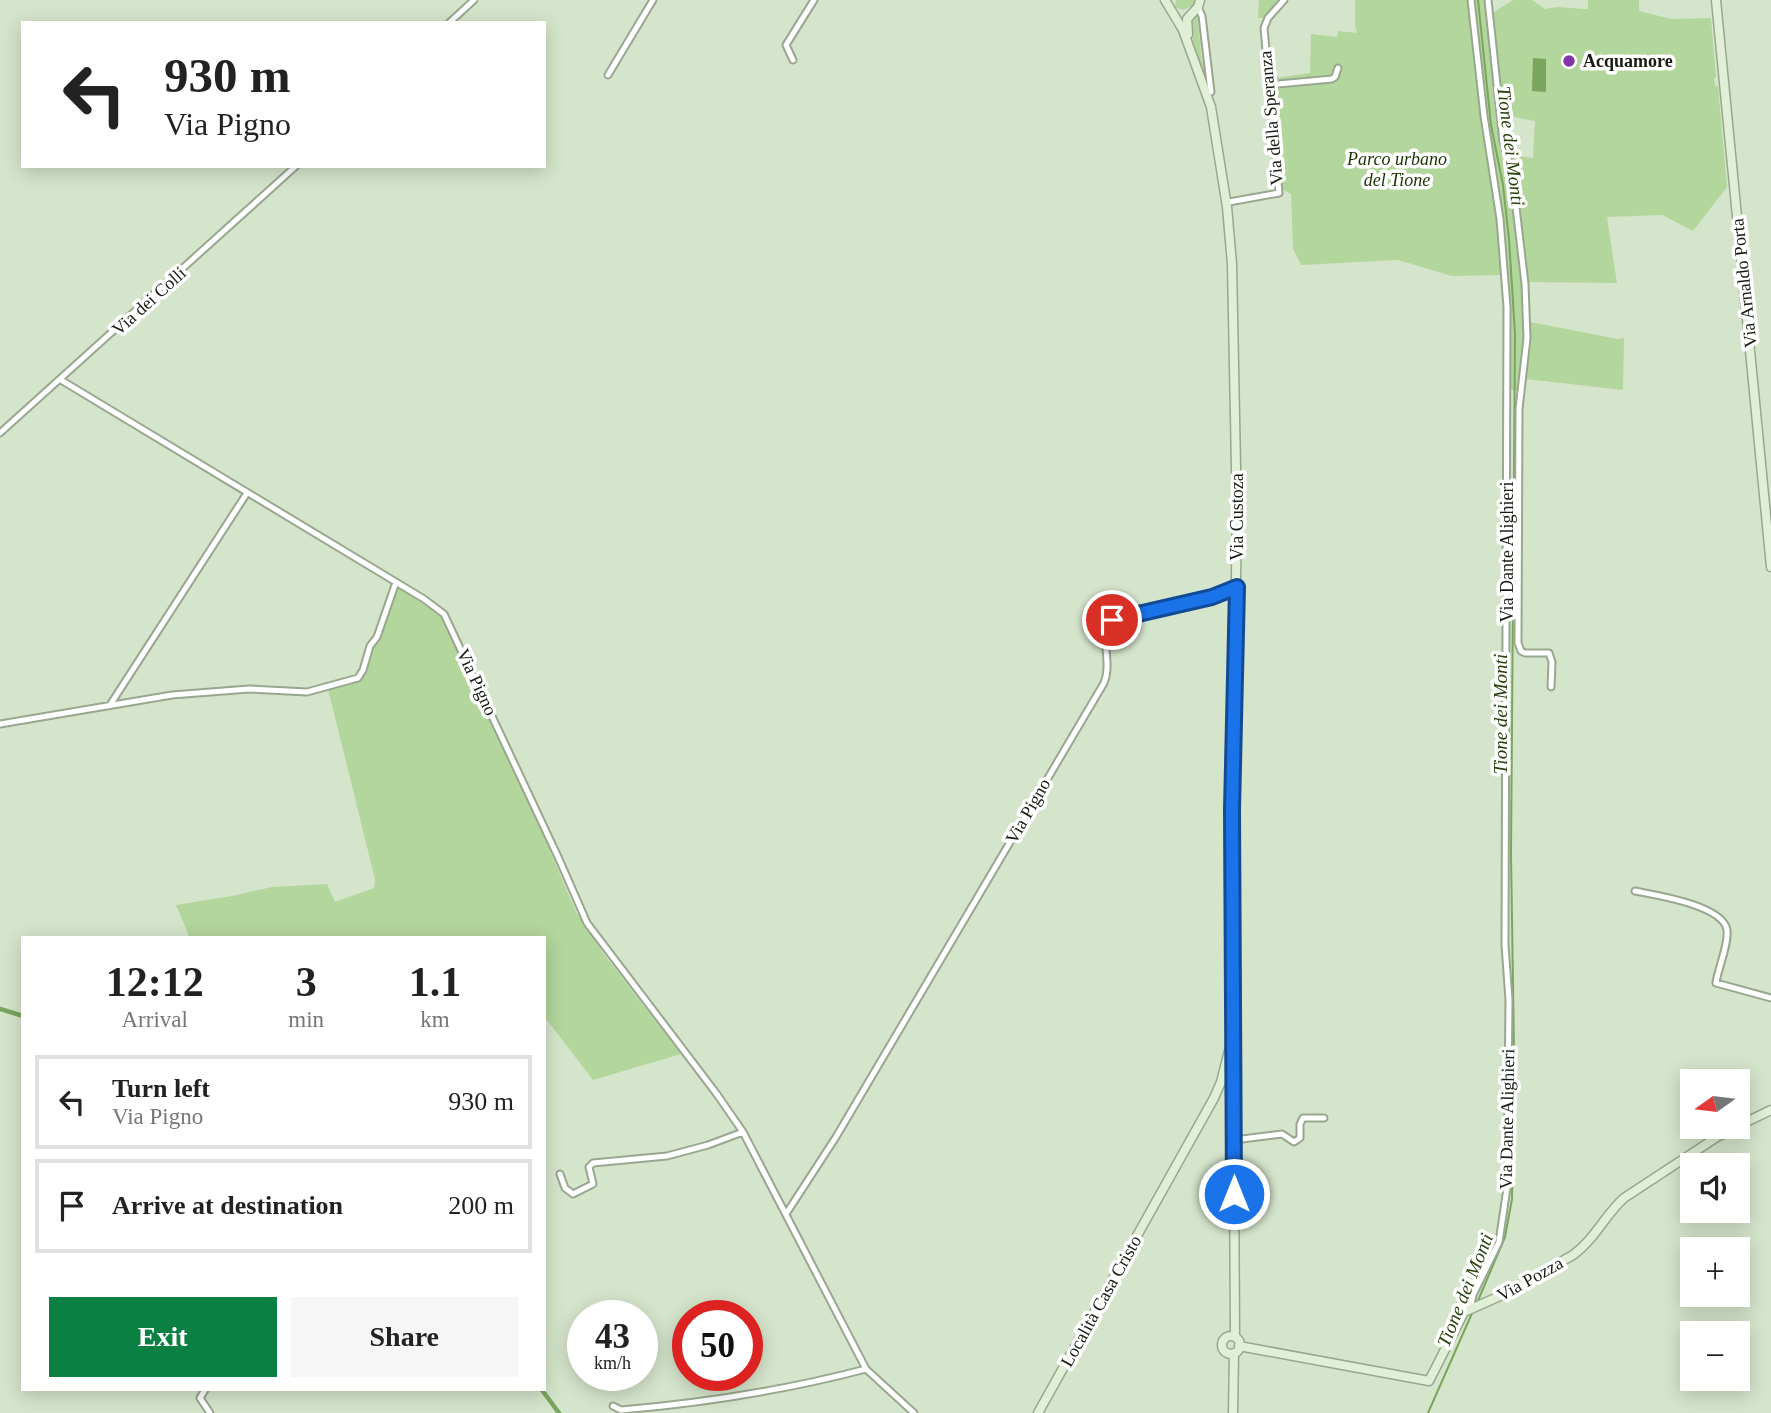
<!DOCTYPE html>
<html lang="en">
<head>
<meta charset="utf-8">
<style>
  body { margin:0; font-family:Georgia,serif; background:#f6f6f6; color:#222; height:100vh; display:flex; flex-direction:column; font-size:26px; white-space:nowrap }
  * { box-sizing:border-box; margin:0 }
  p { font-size:23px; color:#767676 }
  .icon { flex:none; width:38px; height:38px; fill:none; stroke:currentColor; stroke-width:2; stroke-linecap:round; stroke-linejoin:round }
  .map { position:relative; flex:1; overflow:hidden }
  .drawer { position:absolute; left:21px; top:936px; width:525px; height:455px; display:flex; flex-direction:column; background:#fff; border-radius:0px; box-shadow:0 4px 18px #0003 }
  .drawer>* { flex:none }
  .hud { position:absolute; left:21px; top:21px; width:525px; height:147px; border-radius:0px; box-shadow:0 4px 18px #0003; background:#fff; color:#222; overflow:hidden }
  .needle { width:46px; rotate:256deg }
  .controls { position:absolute; left:1680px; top:1069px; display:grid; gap:14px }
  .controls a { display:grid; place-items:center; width:70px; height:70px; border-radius:0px; background:#fff; box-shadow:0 4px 18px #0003; font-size:35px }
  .speed { position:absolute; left:567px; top:1300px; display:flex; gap:14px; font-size:35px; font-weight:700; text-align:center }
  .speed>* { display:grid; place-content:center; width:91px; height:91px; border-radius:50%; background:#fff; box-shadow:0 4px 18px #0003; line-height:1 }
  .speed small { font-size:18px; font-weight:400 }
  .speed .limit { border:10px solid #d22; background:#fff; color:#111 }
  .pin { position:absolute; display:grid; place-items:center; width:60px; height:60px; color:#fff; margin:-30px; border:4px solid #fff; border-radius:50%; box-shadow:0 2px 7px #0007 }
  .me { position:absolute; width:77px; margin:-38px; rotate:0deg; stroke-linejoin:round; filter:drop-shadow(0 0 5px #0008) }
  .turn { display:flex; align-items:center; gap:24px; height:147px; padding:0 28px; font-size:32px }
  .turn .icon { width:91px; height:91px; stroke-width:2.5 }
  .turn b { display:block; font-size:49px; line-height:60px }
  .eta { display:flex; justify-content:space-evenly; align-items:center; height:119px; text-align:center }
  .eta b { font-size:42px; font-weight:700; line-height:49px }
  .primary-button { display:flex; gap:14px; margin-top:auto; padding:14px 28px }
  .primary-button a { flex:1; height:80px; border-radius:0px; background:#0b8043; color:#fff; font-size:28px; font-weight:700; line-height:80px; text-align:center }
  .primary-button a+a { background:#f6f6f6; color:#222 }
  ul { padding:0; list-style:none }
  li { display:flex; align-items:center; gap:21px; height:94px; margin:0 14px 10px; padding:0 14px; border:4px solid #e0e0e0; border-radius:0px }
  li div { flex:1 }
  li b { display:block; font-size:26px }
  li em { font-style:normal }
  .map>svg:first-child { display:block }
  .green { fill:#b3d69c }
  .water { fill:#7aa55c }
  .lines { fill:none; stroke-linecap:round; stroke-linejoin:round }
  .stream { stroke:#7aa55c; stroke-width:2 }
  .canal { stroke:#7aa55c; stroke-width:4.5 }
  .street-casing { stroke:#98a78f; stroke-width:9 }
  .secondary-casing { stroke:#98a78f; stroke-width:11 }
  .street { stroke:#fff; stroke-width:5 }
  .secondary { stroke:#e0efd5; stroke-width:8 }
  .route-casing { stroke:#114b97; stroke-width:18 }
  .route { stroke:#1a73e8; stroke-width:12 }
  .poi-dot { fill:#8335a6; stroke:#fff; stroke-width:2.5 }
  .labels { text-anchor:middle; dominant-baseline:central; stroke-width:7; stroke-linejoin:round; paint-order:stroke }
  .poi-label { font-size:18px; font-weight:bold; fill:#171c13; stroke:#fff; text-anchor:start }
  .street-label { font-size:18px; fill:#171c13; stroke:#fff }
  .park-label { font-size:18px; font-style:italic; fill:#193400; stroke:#fff }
  .water-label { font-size:19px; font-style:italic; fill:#24400b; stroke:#fff }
</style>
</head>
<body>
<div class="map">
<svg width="1771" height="1413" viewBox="0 0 1771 1413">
  <rect width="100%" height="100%" fill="#d5e5cb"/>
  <path class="green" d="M1176 0H1198L1195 5 1183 10 1175 7Z
    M1259 0H1279L1264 18H1258Z
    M1355 0H1470L1499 225 1502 275 1452 276 1398 260 1301 265 1293 249 1291 194 1282 189 1277 138 1282 135 1275 78 1310 73 1311 34 1337 37 1338 31 1357 33 1355 25Z
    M1474 0H1486L1523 286 1524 341 1518 390H1509L1510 318 1503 223 1489 134Z
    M1513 0H1532L1545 9 1557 7 1584 9H1588V0H1639V11L1671 19 1711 18 1716 78H1714L1715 86H1718L1727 187 1693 231 1662 215 1607 217 1617 283 1527 282 1519 207 1510 155 1533 158 1535 121 1503 115 1491 14Z
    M1197 14 1202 61 1217 115H1215L1211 103 1189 27 1191 18Z
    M1530 322 1618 339 1624 338 1623 390 1526 379Z
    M399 588 441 616 522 785 576 912 603 953 681 1054 593 1080 547 1020H544V938H190L176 905 232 896 272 887 327 884 335 902 374 888 375 879 328 689 360 679 370 652 380 638 394 591Z"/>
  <path class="water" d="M1533 58 1546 59V92L1532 91Z"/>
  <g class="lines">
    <path class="stream" d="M1477 1303 1505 1237 1512 1199 1514 1051 1511 854 1515 334 1509 239 1503 185 1491 125 1478 0
      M1428 1413 1473 1311"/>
    <path class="canal" d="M0 1009 23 1016
      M542 1390 559 1413"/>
    <defs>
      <path id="street" d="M1488 0 1503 141 1512 173 1525 284 1527 338 1519 409 1518 643 1521 651 1525 653H1549L1552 662 1551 687
        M1198 7 1202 16 1211 92
        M449 23 474 0
        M793 60 786 45 814 0
        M608 75 653 0
        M1268 85 1332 79 1335 77 1338 68
        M1229 202 1279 193 1264 28 1268 18 1284 0
        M61 380 424 599 444 614 559 859 587 923 716 1093 743 1132 866 1369 914 1413
        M0 433 296 166
        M110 705 247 493
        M0 724 172 695 249 689 307 692 358 678 363 670 370 646 377 637 396 582
        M1635 891C1655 895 1723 905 1727 930 1729 944 1718 968 1716 983L1771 998
        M1234 1140 1282 1134 1294 1142 1300 1138V1124L1303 1118H1324
        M560 1174 565 1188 573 1194 593 1184 589 1167 593 1163 667 1156 708 1145 743 1132
        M786 1214 836 1137 1104 683C1112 664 1101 642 1108 622L1212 597 1237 587
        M1470 1310 1473 1295 1499 1242 1507 1188 1509 1000 1505 945 1507 307 1500 219 1484 116 1471 0
        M205 1390 200 1398 210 1413
        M613 1406 621 1410C704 1403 786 1390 866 1369"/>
      <path id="secondary" d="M1165 0 1183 30 1211 107 1227 207 1232 264 1237 518 1232 810 1235 1337
        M1716 0 1771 567
        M1188 34 1187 19 1198 7 1200 0
        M1738 1126 1771 1110
        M1222 1345a9 9 0 1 1 18 0a9 9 0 1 1-18 0Z
        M1239 1346 1429 1381 1464 1312 1500 1296 1573 1255C1595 1239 1605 1215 1624 1198L1717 1137 1737 1127
        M1038 1413 1214 1098 1221 1082 1230 1047
        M1233 1413 1234 1353"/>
    </defs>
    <use href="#street" class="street-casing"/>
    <use href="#secondary" class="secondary-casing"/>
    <use href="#street" class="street"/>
    <use href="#secondary" class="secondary"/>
  </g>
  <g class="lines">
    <defs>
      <path id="route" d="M1112 620 1212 597 1237 587 1232 810 1234 1194"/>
    </defs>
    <use href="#route" class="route-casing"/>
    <use href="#route" class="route"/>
  </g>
  <circle class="poi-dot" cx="1569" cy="61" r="7"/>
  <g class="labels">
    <g class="poi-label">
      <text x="1583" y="61">Acquamore</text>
    </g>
    <g class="street-label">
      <text transform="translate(1271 118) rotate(-95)">Via della Speranza</text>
      <text transform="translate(1744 283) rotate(-96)">Via Arnaldo Porta</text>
      <text transform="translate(149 301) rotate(-42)">Via dei Colli</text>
      <text transform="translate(1237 517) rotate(-90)">Via Custoza</text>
      <text transform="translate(1507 552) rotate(-90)">Via Dante Alighieri</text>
      <text transform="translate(477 682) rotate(65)">Via Pigno</text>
      <text transform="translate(1028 811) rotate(-60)">Via Pigno</text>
      <text transform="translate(1507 1119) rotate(-89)">Via Dante Alighieri</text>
      <text transform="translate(1530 1279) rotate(-29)">Via Pozza</text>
      <text transform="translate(1101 1301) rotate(-61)">Località Casa Cristo</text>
    </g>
    <g class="park-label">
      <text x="1397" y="159">Parco urbano<tspan x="1397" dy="21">del Tione</tspan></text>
    </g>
    <g class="water-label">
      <text transform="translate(1511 146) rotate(83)">Tione dei Monti</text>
      <text transform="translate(1500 714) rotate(-90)">Tione dei Monti</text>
      <text transform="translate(1465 1290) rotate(-68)">Tione dei Monti</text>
    </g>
  </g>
</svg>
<div class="controls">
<a><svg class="needle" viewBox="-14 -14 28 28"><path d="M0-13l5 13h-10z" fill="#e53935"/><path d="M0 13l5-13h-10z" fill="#767676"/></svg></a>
<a><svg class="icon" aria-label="sound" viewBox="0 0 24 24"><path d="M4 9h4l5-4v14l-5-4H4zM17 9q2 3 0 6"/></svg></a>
<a>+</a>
<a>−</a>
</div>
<div class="speed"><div>43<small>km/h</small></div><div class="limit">50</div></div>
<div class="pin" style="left:1112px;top:620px;background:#d93025"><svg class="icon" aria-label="arrive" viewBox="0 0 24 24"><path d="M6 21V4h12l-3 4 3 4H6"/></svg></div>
<svg class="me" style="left:1234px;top:1194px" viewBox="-20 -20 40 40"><circle r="17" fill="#1a73e8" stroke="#fff" stroke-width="3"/><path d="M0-11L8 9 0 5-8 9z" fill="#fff"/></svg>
<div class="hud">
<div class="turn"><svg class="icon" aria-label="left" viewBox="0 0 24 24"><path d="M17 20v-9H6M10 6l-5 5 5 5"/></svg><div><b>930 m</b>Via Pigno</div></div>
</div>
<section class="drawer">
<div class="eta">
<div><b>12:12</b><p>Arrival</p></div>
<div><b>3</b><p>min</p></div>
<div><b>1.1</b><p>km</p></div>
</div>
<ul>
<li><svg class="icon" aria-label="left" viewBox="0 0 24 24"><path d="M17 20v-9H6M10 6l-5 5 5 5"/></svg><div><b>Turn left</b><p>Via Pigno</p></div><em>930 m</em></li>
<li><svg class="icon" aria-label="arrive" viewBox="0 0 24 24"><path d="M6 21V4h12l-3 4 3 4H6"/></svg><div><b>Arrive at destination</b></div><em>200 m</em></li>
</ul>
<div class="primary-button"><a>Exit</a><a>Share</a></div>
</section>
</div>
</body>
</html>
